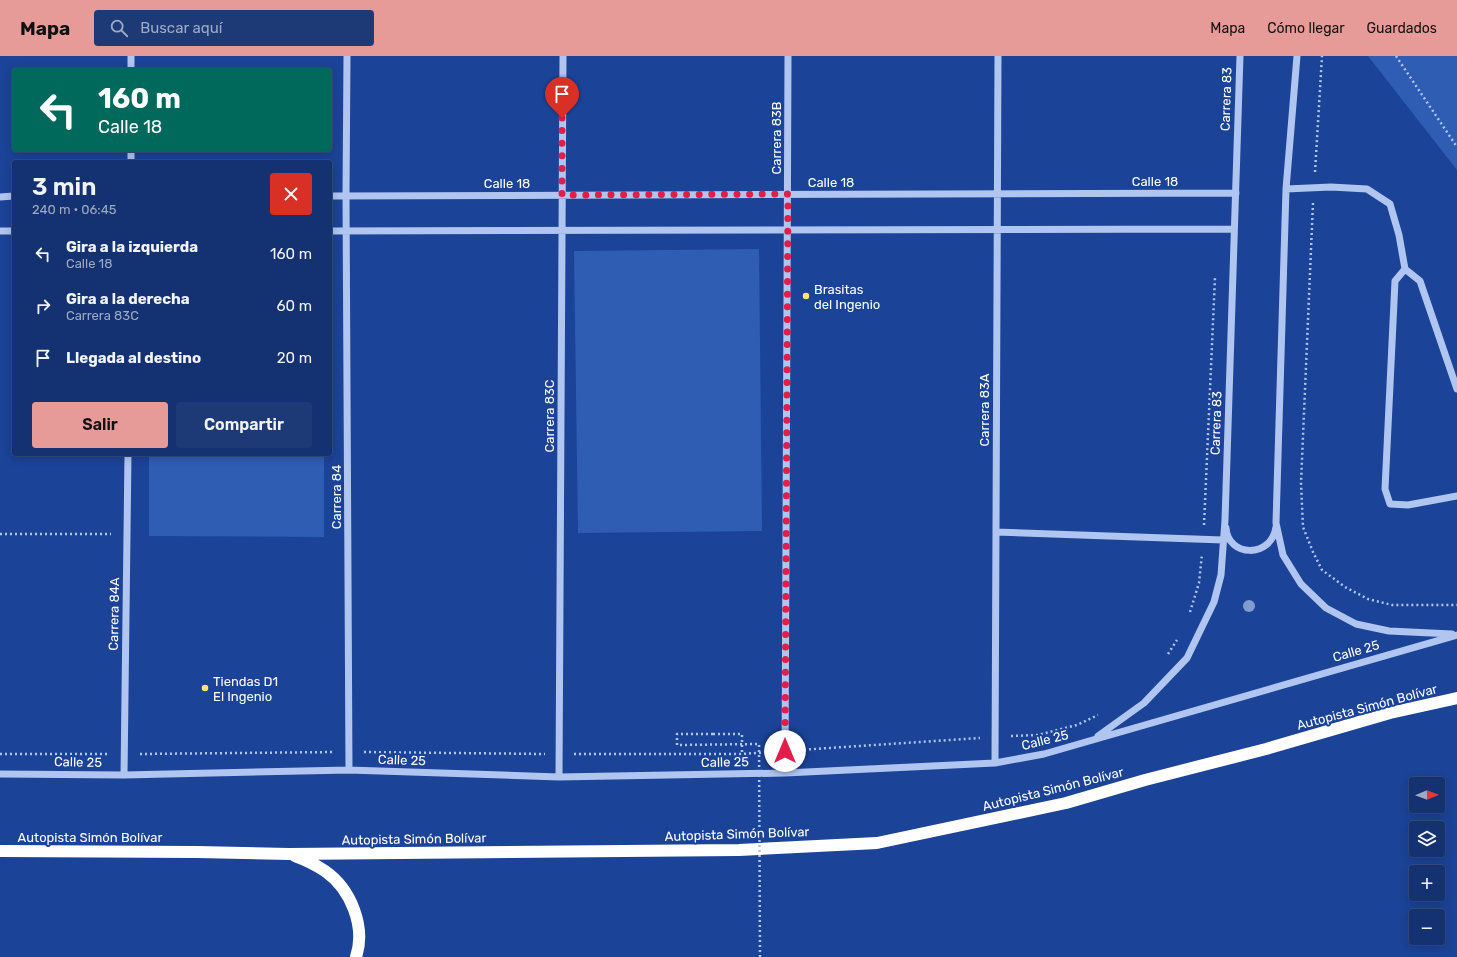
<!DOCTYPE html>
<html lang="es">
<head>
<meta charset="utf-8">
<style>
  body { margin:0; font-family:Rubik,sans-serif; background:#1d3a76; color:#f1f3f6; height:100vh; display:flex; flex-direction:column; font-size:15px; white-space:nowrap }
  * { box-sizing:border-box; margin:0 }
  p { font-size:13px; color:#9daac3 }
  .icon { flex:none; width:22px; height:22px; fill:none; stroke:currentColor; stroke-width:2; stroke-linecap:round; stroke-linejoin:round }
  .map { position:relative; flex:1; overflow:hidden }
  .details { position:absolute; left:12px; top:104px; width:320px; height:296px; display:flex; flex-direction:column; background:#143271; border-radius:4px; box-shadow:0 2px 10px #0003,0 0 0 1px #334d84 }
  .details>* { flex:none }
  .hud { position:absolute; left:12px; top:12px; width:320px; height:84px; border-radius:4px; box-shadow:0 2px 10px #0003,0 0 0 1px #334d84; background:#00695c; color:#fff; overflow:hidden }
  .needle { width:26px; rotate:89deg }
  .controls { position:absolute; left:1409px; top:721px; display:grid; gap:8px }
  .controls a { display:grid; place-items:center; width:36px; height:36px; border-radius:4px; background:#143271; box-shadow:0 2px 10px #0003,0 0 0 1px #334d84; font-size:20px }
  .pin { position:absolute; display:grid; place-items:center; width:34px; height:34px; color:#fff; margin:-41px -17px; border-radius:50% 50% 50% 0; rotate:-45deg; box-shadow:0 0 4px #0007 }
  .pin .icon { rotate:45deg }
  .me { position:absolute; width:44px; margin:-22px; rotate:0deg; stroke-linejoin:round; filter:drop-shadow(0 0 3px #0008) }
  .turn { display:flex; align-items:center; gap:14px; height:84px; padding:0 20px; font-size:18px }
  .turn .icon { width:52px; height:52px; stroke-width:2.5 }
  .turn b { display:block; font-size:28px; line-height:34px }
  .round { display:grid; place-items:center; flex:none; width:42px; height:42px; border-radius:4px; background:#1d3a76 }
  .head { display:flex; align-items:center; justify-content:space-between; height:68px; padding:0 20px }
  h1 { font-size:24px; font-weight:600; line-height:30px }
  .cta { display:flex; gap:8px; margin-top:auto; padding:8px 20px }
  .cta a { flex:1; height:46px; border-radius:4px; background:#e69b98; color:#111; font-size:16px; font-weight:600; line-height:46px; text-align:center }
  .cta a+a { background:#1d3a76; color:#f1f3f6 }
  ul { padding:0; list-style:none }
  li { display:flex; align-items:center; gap:12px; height:52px; padding:0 20px }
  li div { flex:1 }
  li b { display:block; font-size:15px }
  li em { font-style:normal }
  header { display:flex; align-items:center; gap:24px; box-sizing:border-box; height:56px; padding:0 20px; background:#e69b98; color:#111 }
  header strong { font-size:19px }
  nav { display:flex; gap:22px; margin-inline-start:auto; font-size:14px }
  .search { width:280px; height:36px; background:#1d3a76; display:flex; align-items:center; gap:10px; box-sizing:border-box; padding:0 14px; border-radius:4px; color:#9daac3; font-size:15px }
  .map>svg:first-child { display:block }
  .green { fill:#2f5db4 }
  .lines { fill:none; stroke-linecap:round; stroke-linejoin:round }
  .path { stroke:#b0c5f0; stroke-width:2.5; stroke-dasharray:2 3; stroke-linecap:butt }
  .minor { stroke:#b0c5f0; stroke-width:7 }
  .highway { stroke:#fff; stroke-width:12 }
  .path-bridge { stroke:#b0c5f0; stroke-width:2.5; stroke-dasharray:2 3; stroke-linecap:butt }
  .tree { fill:#829bce }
  .route { stroke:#e11d48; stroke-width:7; stroke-dasharray:0 12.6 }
  .poi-dot { fill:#ffe66f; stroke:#1b4397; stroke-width:1.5 }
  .labels { text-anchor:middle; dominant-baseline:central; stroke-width:4; stroke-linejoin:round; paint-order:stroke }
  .street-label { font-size:13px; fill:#fff; stroke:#1b4397 }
  .poi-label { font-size:13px; fill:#fff; stroke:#1b4397; text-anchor:start }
</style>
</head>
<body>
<header>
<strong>Mapa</strong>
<div class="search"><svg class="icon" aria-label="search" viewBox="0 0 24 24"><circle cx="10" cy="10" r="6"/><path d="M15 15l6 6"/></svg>Buscar aquí</div>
<nav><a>Mapa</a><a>Cómo llegar</a><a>Guardados</a></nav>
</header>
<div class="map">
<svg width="1457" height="901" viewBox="0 0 1457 901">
  <rect width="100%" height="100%" fill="#1b4397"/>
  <path class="green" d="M1368 0H1457V114Z
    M759 193 762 475 578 477 574 195Z
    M149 398H324V481L149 480Z"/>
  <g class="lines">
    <path class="path" d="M1396 0 1457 91
      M1315 116 1322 0
      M1313 147 1301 427 1303 471 1313 496 1322 514 1345 531 1368 543 1392 549H1457
      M1204 469 1215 221
      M0 478H111
      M1190 556 1199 527 1202 498
      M1168 598 1177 584
      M713 678H742V698
      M1011 680 1038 679 1077 669 1098 659
      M799 694 980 682
      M364 696 545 698
      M0 698H109
      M140 698 335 696
      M574 698H742L770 696"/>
    <path class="minor" d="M131 0V14
      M347 0 346 139 349 714
      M1297 0 1286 133 1276 467 1283 499 1301 528 1326 552 1356 568 1389 575 1452 578
      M131 94V106
      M1286 133 1331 131 1367 133 1390 148 1399 179 1405 213 1420 225 1457 333
      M330 140 1236 137
      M0 141 14 140
      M0 175H14
      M330 175 1234 173
      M1405 213 1395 225 1385 433 1390 448 1408 449 1457 440
      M1226 472C1228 501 1271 503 1276 471
      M996 476 1223 484
      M1098 680 1144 647 1187 602 1214 546 1221 519 1225 464 1240 0
      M995 707 998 0
      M785 717 788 0
      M0 718 124 719 349 714 559 721 785 717 995 707 1044 698 1457 579
      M124 719 128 398
      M559 721 563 0"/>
    <path class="highway" d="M0 795 197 796 289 798 739 794 877 787 1066 747 1145 724 1266 693 1390 657 1457 642
      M295 800C306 804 316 809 325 815 351 833 366 871 356 901"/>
    <path class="path-bridge" d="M713 678H677V689L759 688 760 901"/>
  </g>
  <circle class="tree" cx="1249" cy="550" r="6"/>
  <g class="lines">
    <path class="route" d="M562 62V139L788 138 785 695"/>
  </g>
  <g class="poi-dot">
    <circle cx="806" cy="240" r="4"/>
    <circle cx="205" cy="632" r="4"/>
  </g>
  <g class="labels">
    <g class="street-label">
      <text transform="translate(1226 43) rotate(-88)">Carrera 83</text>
      <text transform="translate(776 82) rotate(-90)">Carrera 83B</text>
      <text x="1155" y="125">Calle 18</text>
      <text x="831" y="126">Calle 18</text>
      <text x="507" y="127">Calle 18</text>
      <text transform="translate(984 354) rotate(-90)">Carrera 83A</text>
      <text transform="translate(549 360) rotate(-90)">Carrera 83C</text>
      <text transform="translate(1216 367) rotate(-88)">Carrera 83</text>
      <text transform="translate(336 441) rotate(-90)">Carrera 84</text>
      <text transform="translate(114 558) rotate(-89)">Carrera 84A</text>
      <text transform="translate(1356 595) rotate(-16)">Calle 25</text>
      <text transform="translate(1367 651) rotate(-15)">Autopista Simón Bolívar</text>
      <text transform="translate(1045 684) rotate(-14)">Calle 25</text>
      <text transform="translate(402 704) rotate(2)">Calle 25</text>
      <text transform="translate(78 706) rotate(1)">Calle 25</text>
      <text transform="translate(725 706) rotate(-1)">Calle 25</text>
      <text transform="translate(1053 733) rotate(-14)">Autopista Simón Bolívar</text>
      <text transform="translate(737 778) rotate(-2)">Autopista Simón Bolívar</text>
      <text x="90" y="781">Autopista Simón Bolívar</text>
      <text transform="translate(414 783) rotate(-1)">Autopista Simón Bolívar</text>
    </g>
    <g class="poi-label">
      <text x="814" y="233">Brasitas<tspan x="814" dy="15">del Ingenio</tspan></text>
      <text x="213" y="625">Tiendas D1<tspan x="213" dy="15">El Ingenio</tspan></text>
    </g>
  </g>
</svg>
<div class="controls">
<a><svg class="needle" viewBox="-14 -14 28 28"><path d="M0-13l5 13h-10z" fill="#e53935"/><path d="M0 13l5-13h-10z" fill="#9daac3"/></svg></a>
<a><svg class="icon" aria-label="layers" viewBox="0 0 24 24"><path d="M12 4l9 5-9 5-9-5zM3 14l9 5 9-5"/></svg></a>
<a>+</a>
<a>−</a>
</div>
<div class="pin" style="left:562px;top:62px;background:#d93025"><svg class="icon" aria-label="arrive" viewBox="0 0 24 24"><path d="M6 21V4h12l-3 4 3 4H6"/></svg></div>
<svg class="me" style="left:785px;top:695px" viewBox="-20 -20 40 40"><circle r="19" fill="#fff"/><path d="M0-13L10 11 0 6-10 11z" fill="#e11d48"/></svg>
<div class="hud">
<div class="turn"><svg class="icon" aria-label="left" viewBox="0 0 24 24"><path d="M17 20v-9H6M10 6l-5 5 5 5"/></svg><div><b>160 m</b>Calle 18</div></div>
</div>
<section class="details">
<div class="head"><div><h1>3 min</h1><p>240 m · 06:45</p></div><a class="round" style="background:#d93025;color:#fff"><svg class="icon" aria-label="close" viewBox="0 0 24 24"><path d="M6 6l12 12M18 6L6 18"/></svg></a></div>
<ul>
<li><svg class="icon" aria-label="left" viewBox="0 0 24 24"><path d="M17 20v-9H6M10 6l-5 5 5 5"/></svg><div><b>Gira a la izquierda</b><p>Calle 18</p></div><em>160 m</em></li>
<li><svg class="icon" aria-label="right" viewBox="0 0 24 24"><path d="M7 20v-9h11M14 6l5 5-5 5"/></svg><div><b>Gira a la derecha</b><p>Carrera 83C</p></div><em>60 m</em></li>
<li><svg class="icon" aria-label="arrive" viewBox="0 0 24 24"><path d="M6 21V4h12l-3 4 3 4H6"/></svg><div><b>Llegada al destino</b></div><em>20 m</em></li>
</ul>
<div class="cta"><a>Salir</a><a>Compartir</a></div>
</section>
</div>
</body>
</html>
